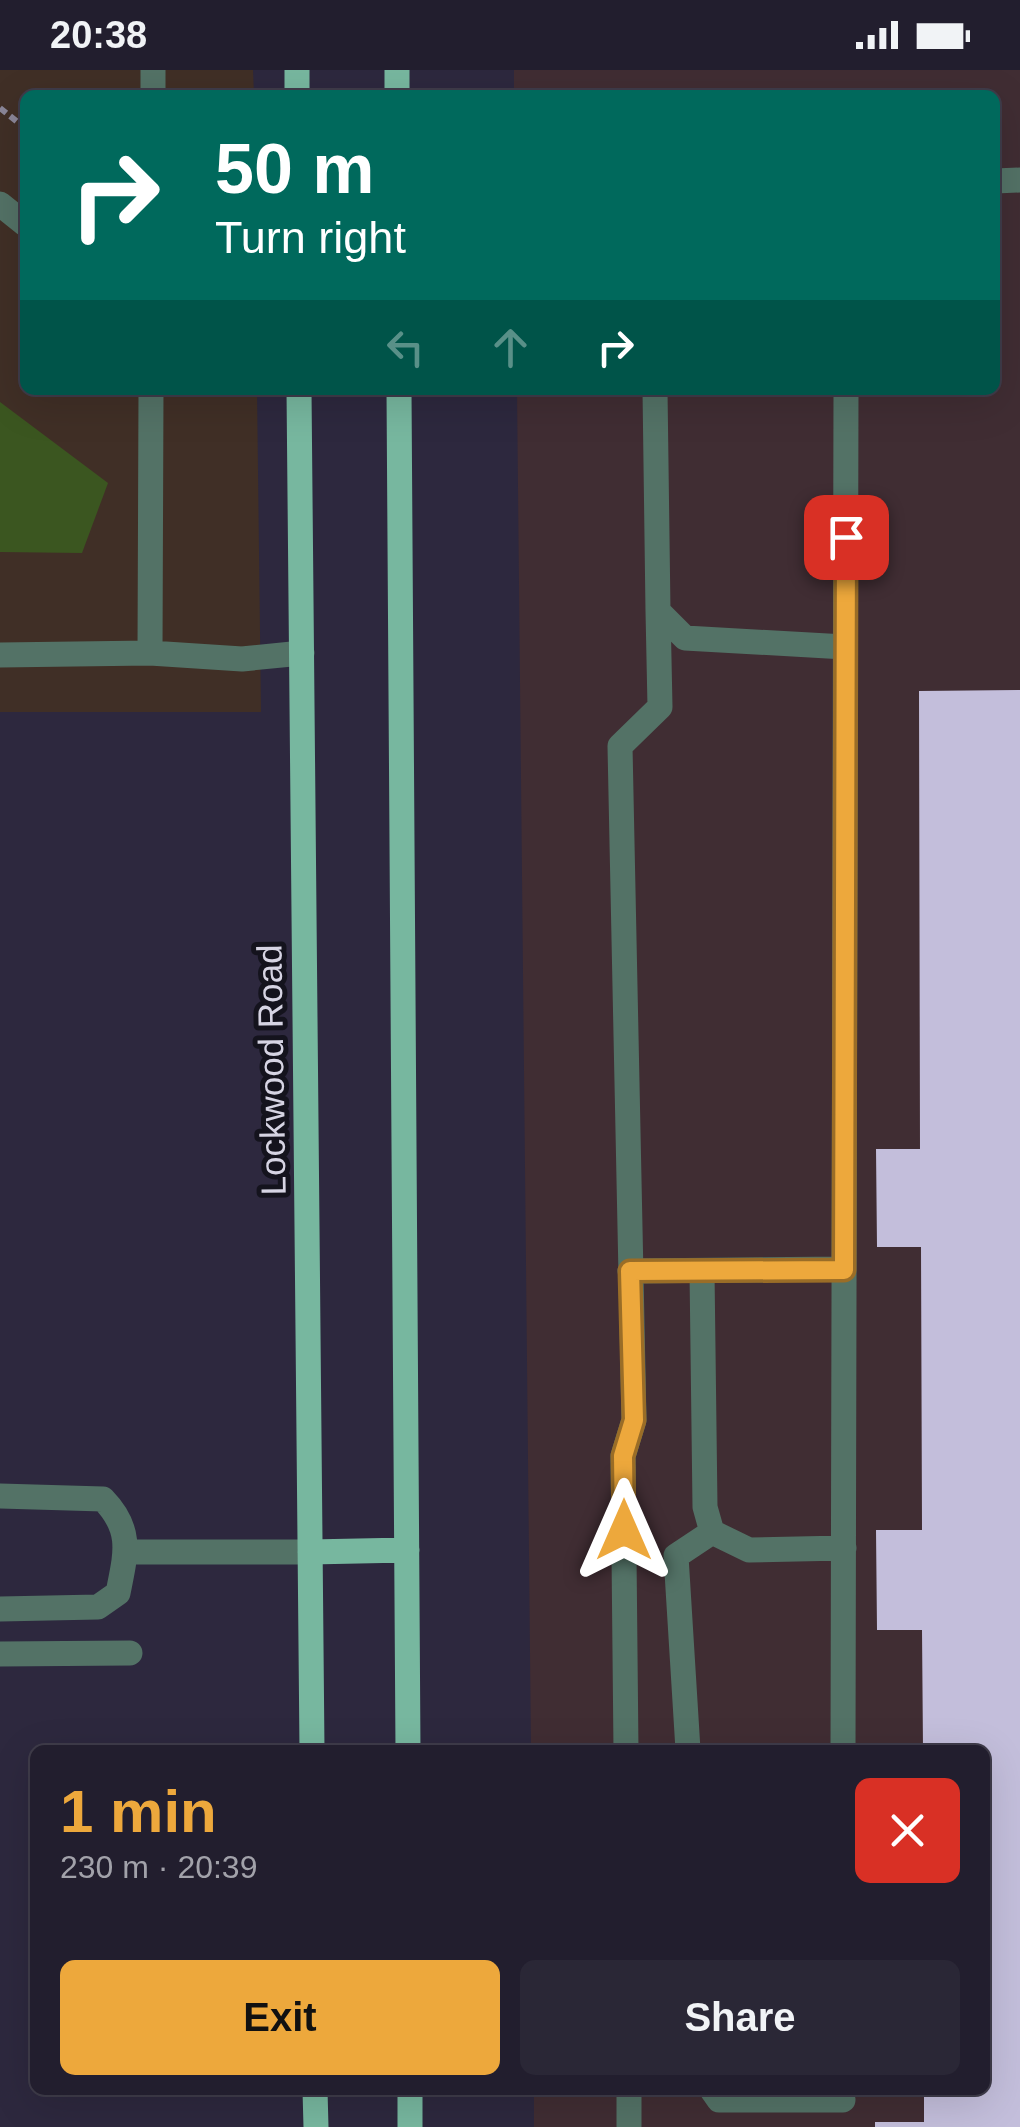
<!DOCTYPE html>
<html lang="en">
<head>
<meta charset="utf-8">
<style>
  body { margin:0; font-family:Arial,sans-serif; background:#2a2736; color:#f1f3f6; height:100vh; display:flex; flex-direction:column; font-size:38px; white-space:nowrap }
  * { box-sizing:border-box; margin:0 }
  p { font-size:32px; color:#a2a2aa }
  .icon { flex:none; width:55px; height:55px; fill:none; stroke:currentColor; stroke-width:2; stroke-linecap:round; stroke-linejoin:round }
  .map { position:relative; flex:1; overflow:hidden }
  .panel { position:absolute; left:30px; top:1675px; width:960px; height:350px; display:flex; flex-direction:column; background:#221e2e; border-radius:15px; box-shadow:0 10px 40px #0002,0 0 0 2px #3f3c4a }
  .panel>* { flex:none }
  .guide { position:absolute; left:20px; top:20px; width:980px; height:305px; border-radius:15px; box-shadow:0 10px 40px #0002,0 0 0 2px #3f3c4a; background:#00695c; color:#fff; overflow:hidden }
  .pin { position:absolute; display:grid; place-items:center; width:85px; height:85px; color:#fff; margin:-42px; border-radius:20px; box-shadow:0 5px 15px #0006 }
  .me { position:absolute; width:110px; margin:-55px; rotate:0deg; stroke-linejoin:round; filter:drop-shadow(0 0 8px #0008) }
  .turn { display:flex; align-items:center; gap:35px; height:210px; padding:0 30px; font-size:45px }
  .turn .icon { width:130px; height:130px; stroke-width:2.5 }
  .turn b { display:block; font-size:70px; line-height:85px }
  .lanes { display:flex; align-items:center; height:95px; padding:0 30px; background:#0003; justify-content:center; gap:50px; direction:ltr }
  .lanes .off { opacity:.35 }
  .round { display:grid; place-items:center; flex:none; width:105px; height:105px; border-radius:15px; background:#2a2736 }
  .head { display:flex; align-items:center; justify-content:space-between; height:170px; padding:0 30px }
  h1 { font-size:60px; font-weight:700; line-height:75px; color:#eda83c }
  .button { display:flex; gap:20px; margin-top:auto; padding:20px 30px }
  .button a { flex:1; height:115px; border-radius:15px; background:#eda83c; color:#111; font-size:40px; font-weight:700; line-height:115px; text-align:center }
  .button a+a { background:#2a2736; color:#f1f3f6 }
  .status { display:flex; justify-content:space-between; align-items:center; height:70px; padding:0 50px; background:#221e2e; direction:ltr }
  .status svg { height:28px; fill:currentColor }
  .map>svg:first-child { display:block }
  .industrial { fill:#402d33 }
  .education { fill:#402f26 }
  .green { fill:#3b5620 }
  .building { fill:#c3bedb }
  .lines { fill:none; stroke-linecap:round; stroke-linejoin:round }
  .path { stroke:#8a8698; stroke-width:6; stroke-dasharray:8 5; stroke-linecap:butt }
  .minor { stroke:#537266; stroke-width:25 }
  .major { stroke:#77b79f; stroke-width:25 }
  .route-casing { stroke:#9a6d27; stroke-width:25 }
  .route { stroke:#eda83c; stroke-width:18 }
  .labels { text-anchor:middle; dominant-baseline:central; stroke-width:10; stroke-linejoin:round; paint-order:stroke }
  .street-label { font-size:35px; fill:#d6d4e3; stroke:#14131d }
</style>
</head>
<body>
<div class="status"><b>20:38</b><svg viewBox="0 0 49 12"><path d="M0 12V9h3v3zM5 12V6h3v6zM10 12V3h3v9zM15 12V0h3v12zM26 1h20v11H26zM47 4h2v5h-2z"/></svg></div>
<div class="map">
<svg width="1020" height="2057" viewBox="0 0 1020 2057">
  <rect width="100%" height="100%" fill="#2d283e"/>
  <path class="industrial" d="M514 0H1020V2057H534V2020H985V1680H531L517 320H995V25H514Z"/>
  <path class="education" d="M0 0H253L254 25H25V320H257L261 642H0Z"/>
  <path class="green" d="M0 332 108 413 82 483 0 482Z"/>
  <path class="building" d="M1020 620V2057H875V2052H924V2020H985V1680H923L922 1560H877L876 1460H922L921 1177H877L876 1079H920L919 621Z"/>
  <g class="lines">
    <path class="path" d="M0 38 25 58"/>
    <path class="minor" d="M153 0V25
      M995 111 1020 110
      M0 134 25 154
      M151 320 150 583 242 589 302 583
      M655 320 658 541 685 568 845 577
      M0 585 150 583
      M630 1201 844 1199
      M702 1201 705 1437 712 1462 749 1480 844 1478
      M0 1426 103 1429C133 1460 126 1483 118 1523L98 1537 0 1539
      M126 1482H310
      M0 1584 130 1583
      M626 1680 623 1386 634 1350 620 676 660 637 658 541
      M688 1680 676 1486 712 1462
      M843 1680 846 320
      M629 2020V2056
      M712 2020 719 2030H843"/>
    <path class="major" d="M297 0V25
      M397 0V25
      M299 320 312 1680
      M399 320 408 1680
      M310 1482 407 1480
      M315 2020 316 2057
      M410 2020V2057"/>
  </g>
  <g class="lines">
    <defs>
      <path id="route" d="M624 1460 623 1386 634 1350 630 1201 844 1200 846 467"/>
    </defs>
    <use href="#route" class="route-casing"/>
    <use href="#route" class="route"/>
  </g>
  <g class="labels">
    <g class="street-label">
      <text transform="translate(271 1000) rotate(-91)">Lockwood Road</text>
    </g>
  </g>
</svg>
<div class="pin" style="left:846px;top:467px;background:#d93025"><svg class="icon" aria-label="arrive" viewBox="0 0 24 24"><path d="M6 21V4h12l-3 4 3 4H6"/></svg></div>
<svg class="me" style="left:624px;top:1460px" viewBox="-20 -20 40 40"><path d="M0-17L14 15 0 8-14 15z" fill="#eda83c" stroke="#fff" stroke-width="4"/></svg>
<div class="guide">
<div class="turn"><svg class="icon" aria-label="right" viewBox="0 0 24 24"><path d="M7 20v-9h11M14 6l5 5-5 5"/></svg><div><b>50 m</b>Turn right</div></div>
<div class="lanes"><svg class="icon off" aria-label="left" viewBox="0 0 24 24"><path d="M17 20v-9H6M10 6l-5 5 5 5"/></svg><svg class="icon off" aria-label="ahead" viewBox="0 0 24 24"><path d="M12 20V5M6 11l6-6 6 6"/></svg><svg class="icon" aria-label="right" viewBox="0 0 24 24"><path d="M7 20v-9h11M14 6l5 5-5 5"/></svg></div>
</div>
<section class="panel">
<div class="head"><div><h1>1 min</h1><p>230 m · 20:39</p></div><a class="round" style="background:#d93025;color:#fff"><svg class="icon" aria-label="close" viewBox="0 0 24 24"><path d="M6 6l12 12M18 6L6 18"/></svg></a></div>
<div class="button"><a>Exit</a><a>Share</a></div>
</section>
</div>
</body>
</html>
